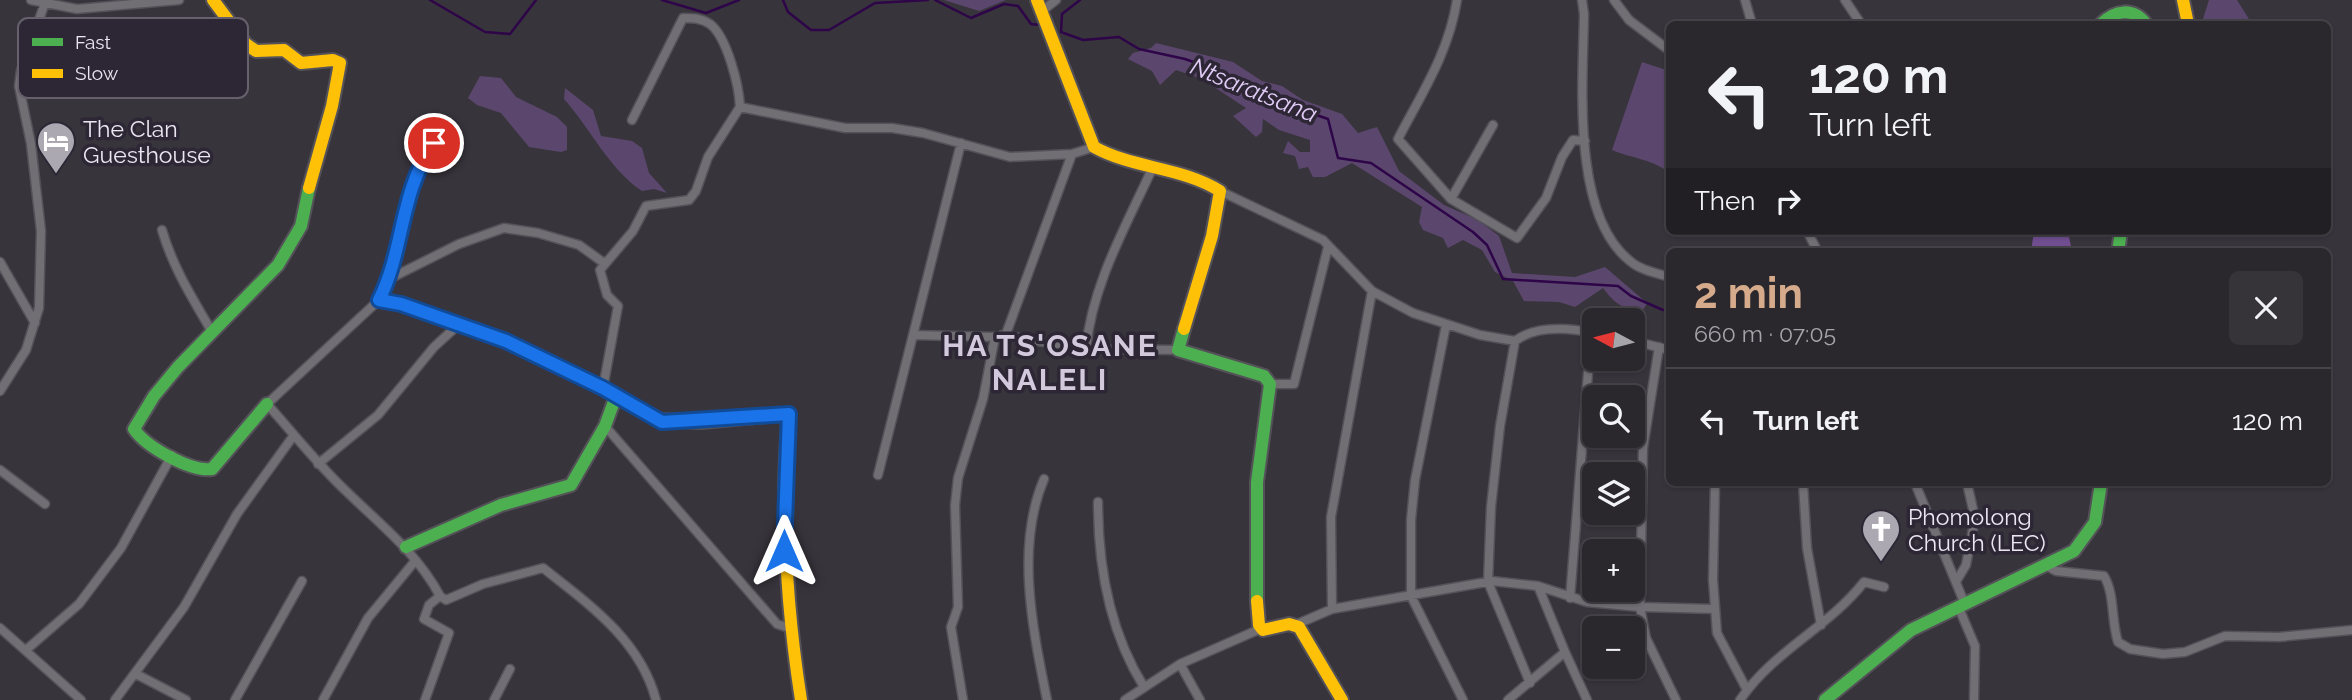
<!DOCTYPE html>
<html lang="en">
<head>
<meta charset="utf-8">
<style>
  body { margin:0; font-family:Raleway,sans-serif; background:#363339; color:#f1f3f6; height:100vh; display:flex; flex-direction:column; font-size:26px; white-space:nowrap }
  * { box-sizing:border-box; margin:0 }
  p { font-size:23px; color:#a5a5aa }
  .icon { flex:none; width:38px; height:38px; fill:none; stroke:currentColor; stroke-width:2; stroke-linecap:round; stroke-linejoin:round }
  .map { position:relative; flex:1; overflow:hidden }
  .drawer { position:absolute; left:1666px; top:248px; width:665px; height:238px; display:flex; flex-direction:column; background:#2a272d; border-radius:10px; box-shadow:0 2px 5px #0004,0 0 0 2px #464449 }
  .drawer>* { flex:none }
  .banner { position:absolute; left:1666px; top:21px; width:665px; height:214px; border-radius:10px; box-shadow:0 2px 5px #0004,0 0 0 2px #464449; background:#2a272d; color:#f1f3f6; overflow:hidden }
  .needle { width:46px; rotate:277deg }
  .buttons { position:absolute; left:1582px; top:308px; display:grid; gap:14px }
  .buttons a { display:grid; place-items:center; width:63px; height:63px; border-radius:10px; background:#2a272d; box-shadow:0 2px 5px #0004,0 0 0 2px #464449; font-size:35px }
  .pin { position:absolute; display:grid; place-items:center; width:60px; height:60px; color:#fff; margin:-30px; border:4px solid #fff; border-radius:50%; box-shadow:0 2px 7px #0007 }
  .me { position:absolute; width:77px; margin:-38px; rotate:0deg; stroke-linejoin:round; filter:drop-shadow(0 0 5px #0008) }
  .turn { display:flex; align-items:center; gap:24px; height:147px; padding:0 28px; font-size:32px }
  .turn .icon { width:91px; height:91px; stroke-width:2.5 }
  .turn b { display:block; font-size:49px; line-height:60px }
  .then { display:flex; align-items:center; height:66px; padding:0 28px; background:#0003; gap:14px; font-size:26px }
  .round { display:grid; place-items:center; flex:none; width:74px; height:74px; border-radius:10px; background:#363339 }
  .summary { display:flex; align-items:center; justify-content:space-between; height:119px; padding:0 28px }
  h1 { font-size:42px; font-weight:700; line-height:52px; color:#d6ab8b }
  ul { padding:0; list-style:none }
  li { display:flex; align-items:center; gap:21px; height:105px; padding:0 28px; border-top:2px solid #464449 }
  li div { flex:1 }
  li b { display:block; font-size:26px }
  li em { font-style:normal }
  .map>svg:first-child { display:block }
  .green { fill:#5b476d }
  .forest { fill:#704e90 }
  .lines { fill:none; stroke-linecap:round; stroke-linejoin:round }
  .stream { stroke:#2e0548; stroke-width:2.5 }
  .street-casing { stroke:#545158; stroke-width:11 }
  .fast-casing { stroke:#545158; stroke-width:16 }
  .slow-casing { stroke:#545158; stroke-width:16 }
  .street { stroke:#716e74; stroke-width:8 }
  .fast { stroke:#4caf50; stroke-width:12 }
  .slow { stroke:#ffc107; stroke-width:12 }
  .route-casing { stroke:#114b97; stroke-width:18 }
  .route { stroke:#1a73e8; stroke-width:12 }
  .labels { text-anchor:middle; dominant-baseline:central; stroke-width:7; stroke-linejoin:round; paint-order:stroke }
  .poi-label { font-size:23px; fill:#ebe6f0; stroke:#2d2635; text-anchor:start }
  .water-label { font-size:24px; font-style:italic; fill:#e0ccf6; stroke:#2d2635 }
  .district-label { font-size:30px; font-weight:bold; letter-spacing:2px; fill:#d2c9dd; stroke:#2d2635 }
  .key { fill:#2d2635; stroke:#66606d; stroke-width:2 }
  .key-label { font-size:19px; fill:#ebe6f0 }
</style>
</head>
<body>
<div class="map">
<svg width="2352" height="700" viewBox="0 0 2352 700">
  <rect width="100%" height="100%" fill="#38343c"/>
  <path class="green" d="M944 0H1006L979 11Z
    M2209 0H2237L2252 24H2209L2203 19Z
    M1156 43 1233 62 1262 81 1282 86 1303 100 1342 114 1358 133 1377 127 1399 171 1444 205 1478 220 1499 236 1512 273 1575 277 1605 267 1647 303 1643 310C1621 308 1616 305 1603 288L1575 307 1559 302 1524 301 1513 281 1495 272 1482 250 1463 240 1448 248 1443 238 1423 230 1419 222 1422 207 1352 163 1325 177H1313L1308 167 1299 169 1295 156 1283 153 1288 141 1300 152H1310V140L1279 130 1263 119 1262 132 1256 137 1233 116 1246 108 1202 79 1176 70 1160 85 1152 71 1128 59 1133 53 1151 48Z
    M1642 62 1669 71V173C1655 160 1631 158 1612 150Z
    M480 76 501 78 516 97 557 117 567 127V150L561 152 529 147 501 113 477 105 468 98Z
    M565 88 593 110 601 136 632 141 642 148 649 173 667 193 654 189 642 191C609 169 590 128 564 99Z"/>
  <path class="forest" d="M2034 231H2068L2072 252H2031Z"/>
  <g class="lines">
    <path class="stream" d="M430 0 485 32 510 34 536 0
      M662 0 706 13 739 0
      M783 0 788 12 811 30H829L875 3 928 0
      M935 0 971 18 1004 4 1018 6 1031 24 1040 25
      M1080 0 1062 14 1061 32 1083 40 1119 37 1139 49 1185 59 1227 74 1279 102 1328 119 1338 158 1371 163 1473 232 1487 245 1503 279 1618 286 1631 296 1663 310"/>
    <defs>
      <path id="street" d="M31 0 77 9 179 0
        M1457 0C1449 52 1422 93 1398 139L1451 199 1517 238 1546 198 1562 157 1573 140 1585 141
        M1582 0 1584 14C1583 81 1571 215 1630 261 1640 270 1656 273 1670 277
        M1614 0 1629 20 1670 51
        M1745 0 1752 24
        M1845 0 1861 24
        M1042 11 1056 0
        M740 107 845 128H892L923 133 1010 157 1072 154 1094 147
        M1220 191 1323 240 1372 291 1413 313 1480 335 1515 341C1536 325 1570 328 1594 333
        M1451 199 1493 125
        M162 230C173 268 193 299 212 332
        M1807 231 1818 252
        M0 262 35 323
        M389 279 459 244 504 228 538 233 579 245 604 263
        M379 300C406 247 397 197 434 143
        M1446 325 1415 480 1411 520V596L1463 700
        M1006 334 1072 154
        M913 335 995 337 983 399 958 478 955 505 958 607 951 627 963 700
        M1002 335 1086 349 1178 350
        M1515 341 1500 426 1491 507 1488 582 1530 683
        M1633 341 1670 350
        M1659 347 1643 448 1640 607 1646 638 1676 700
        M1086 349C1092 285 1126 226 1152 169
        M1270 384H1294L1328 247
        M0 391 26 350 39 308 41 231 31 144 19 86 21 71 46 0
        M616 396 603 388 618 306 607 295 600 270 633 231 646 206 689 200 696 191 708 157 740 107C739 85 727 37 710 24 701 18 693 18 683 18L632 120
        M605 426 777 624 789 628
        M318 464 378 415 434 347 457 326
        M0 470 45 504
        M878 475 961 143
        M1044 479C1015 547 1033 630 1047 700
        M1715 483 1713 580 1717 633 1747 690
        M1803 483 1807 548 1821 625
        M1915 483 1964 602
        M1098 502C1098 567 1109 631 1144 687
        M2047 566 2056 571 2104 576C2115 594 2111 621 2118 642L2130 649 2163 654 2185 652 2225 636 2279 637 2352 630
        M1957 580 1966 565 1975 518 1967 483
        M440 596C417 553 381 525 347 492 318 465 294 434 267 404L379 300 401 304 506 341 603 388
        M1570 598 1588 373 1594 358
        M1958 606 1975 646 1974 700
        M1332 609 1331 517 1372 291
        M1295 625 1332 609 1492 581 1538 586 1587 602 1640 607 1715 609
        M0 628 81 700
        M26 650 79 604 121 548 172 455
        M1565 652 1587 700
        M1180 664 1200 700
        M136 674 186 700
        M115 700 184 607 237 514 294 435
        M235 700 302 581
        M323 700 368 618 415 561
        M425 700 449 633 424 619 429 605 440 596 446 600 483 584 543 568C590 605 640 640 656 700
        M494 700 510 669
        M1125 700 1180 664 1260 629
        M1508 700 1565 652 1538 586
        M1740 700C1773 651 1828 628 1864 582L1884 587"/>
      <path id="fast" d="M2101 24C2115 10 2133 7 2146 24
        M2118 252 2121 231
        M1184 329 1178 350 1264 376 1270 384 1257 482V601
        M267 404 212 469C191 472 146 447 134 429L154 396 178 367 278 265 301 226 309 188
        M406 547 501 505 571 485 605 426 616 396 659 420
        M1825 700 1911 630 2074 551 2095 522 2101 483"/>
      <path id="slow" d="M213 0 246 44 256 51 284 50 301 63 333 60 340 63 332 106 309 188
        M1037 0 1094 147C1134 169 1182 167 1220 191L1212 236 1184 329
        M2183 0 2188 24
        M659 420 701 422 789 414C780 511 786 604 801 700
        M1257 601 1259 625 1263 630 1289 624 1299 627 1342 700"/>
    </defs>
    <use href="#street" class="street-casing"/>
    <use href="#fast" class="fast-casing"/>
    <use href="#slow" class="slow-casing"/>
    <use href="#street" class="street"/>
    <use href="#fast" class="fast"/>
    <use href="#slow" class="slow"/>
  </g>
  <g class="lines">
    <defs>
      <path id="route" d="M434 143C399 193 405 248 379 300L401 304 506 341 603 388 662 422 789 414 784 551"/>
    </defs>
    <use href="#route" class="route-casing"/>
    <use href="#route" class="route"/>
  </g>
  <defs>
    <symbol id="hotel-pin" viewBox="-11 -11 22 30"><path d="M0 17L-7.5 6A9.5 9.5 0 1 1 7.5 6Z" fill="#aca8b1" stroke="#2d2635"/><path d="M-6-4.5h1.5V1H6V5H4.5V3h-9V5H-6ZM-4 0a1.8 1.8 0 1 1 3.6 0ZM.5 0V-2.5h3Q6-2.5 6 0Z" fill="#fff"/></symbol>
    <symbol id="church-pin" viewBox="-11 -11 22 30"><path d="M0 17L-7.5 6A9.5 9.5 0 1 1 7.5 6Z" fill="#aca8b1" stroke="#2d2635"/><path d="M-1.2-6h2.4v3.5h3.3v2.4h-3.3V6h-2.4V-.1h-3.3v-2.4h3.3Z" fill="#fff"/></symbol>
  </defs>
  <g fill-rule="evenodd">
    <use href="#hotel-pin" x="34" y="119" width="44" height="60"/>
    <use href="#church-pin" x="1859" y="507" width="44" height="60"/>
  </g>
  <g class="labels">
    <g class="poi-label">
      <text x="83" y="128">The Clan<tspan x="83" dy="26">Guesthouse</tspan></text>
      <text x="1908" y="516">Phomolong<tspan x="1908" dy="26">Church (LEC)</tspan></text>
    </g>
    <g class="water-label">
      <text transform="translate(1254 90) rotate(22)">Ntsaratsana</text>
    </g>
    <g class="district-label">
      <text x="1050" y="345">HA TS'OSANE<tspan x="1050" dy="34">NALELI</tspan></text>
    </g>
  </g>
  <rect x="18" y="18" width="230" height="80" rx="10" class="key"/>
  <rect x="32" y="38" width="31" height="8" fill="#4caf50"/>
  <rect x="32" y="69" width="31" height="9" fill="#ffc107"/>
  <g class="key-label">
    <text x="75" y="49">Fast</text>
    <text x="75" y="80">Slow</text>
  </g>
</svg>
<div class="buttons">
<a><svg class="needle" viewBox="-14 -14 28 28"><path d="M0-13l5 13h-10z" fill="#e53935"/><path d="M0 13l5-13h-10z" fill="#a5a5aa"/></svg></a>
<a><svg class="icon" aria-label="search" viewBox="0 0 24 24"><circle cx="10" cy="10" r="6"/><path d="M15 15l6 6"/></svg></a>
<a><svg class="icon" aria-label="layers" viewBox="0 0 24 24"><path d="M12 4l9 5-9 5-9-5zM3 14l9 5 9-5"/></svg></a>
<a>+</a>
<a>−</a>
</div>
<div class="pin" style="left:434px;top:143px;background:#d93025"><svg class="icon" aria-label="arrive" viewBox="0 0 24 24"><path d="M6 21V4h12l-3 4 3 4H6"/></svg></div>
<svg class="me" style="left:784px;top:551px" viewBox="-20 -20 40 40"><path d="M0-17L14 15 0 8-14 15z" fill="#1a73e8" stroke="#fff" stroke-width="4"/></svg>
<div class="banner">
<div class="turn"><svg class="icon" aria-label="left" viewBox="0 0 24 24"><path d="M17 20v-9H6M10 6l-5 5 5 5"/></svg><div><b>120 m</b>Turn left</div></div>
<div class="then">Then<svg class="icon" aria-label="right" viewBox="0 0 24 24"><path d="M7 20v-9h11M14 6l5 5-5 5"/></svg></div>
</div>
<section class="drawer">
<div class="summary"><div><h1>2 min</h1><p>660 m · 07:05</p></div><a class="round"><svg class="icon" aria-label="close" viewBox="0 0 24 24"><path d="M6 6l12 12M18 6L6 18"/></svg></a></div>
<ul>
<li><svg class="icon" aria-label="left" viewBox="0 0 24 24"><path d="M17 20v-9H6M10 6l-5 5 5 5"/></svg><div><b>Turn left</b></div><em>120 m</em></li>
</ul>
</section>
</div>
</body>
</html>
